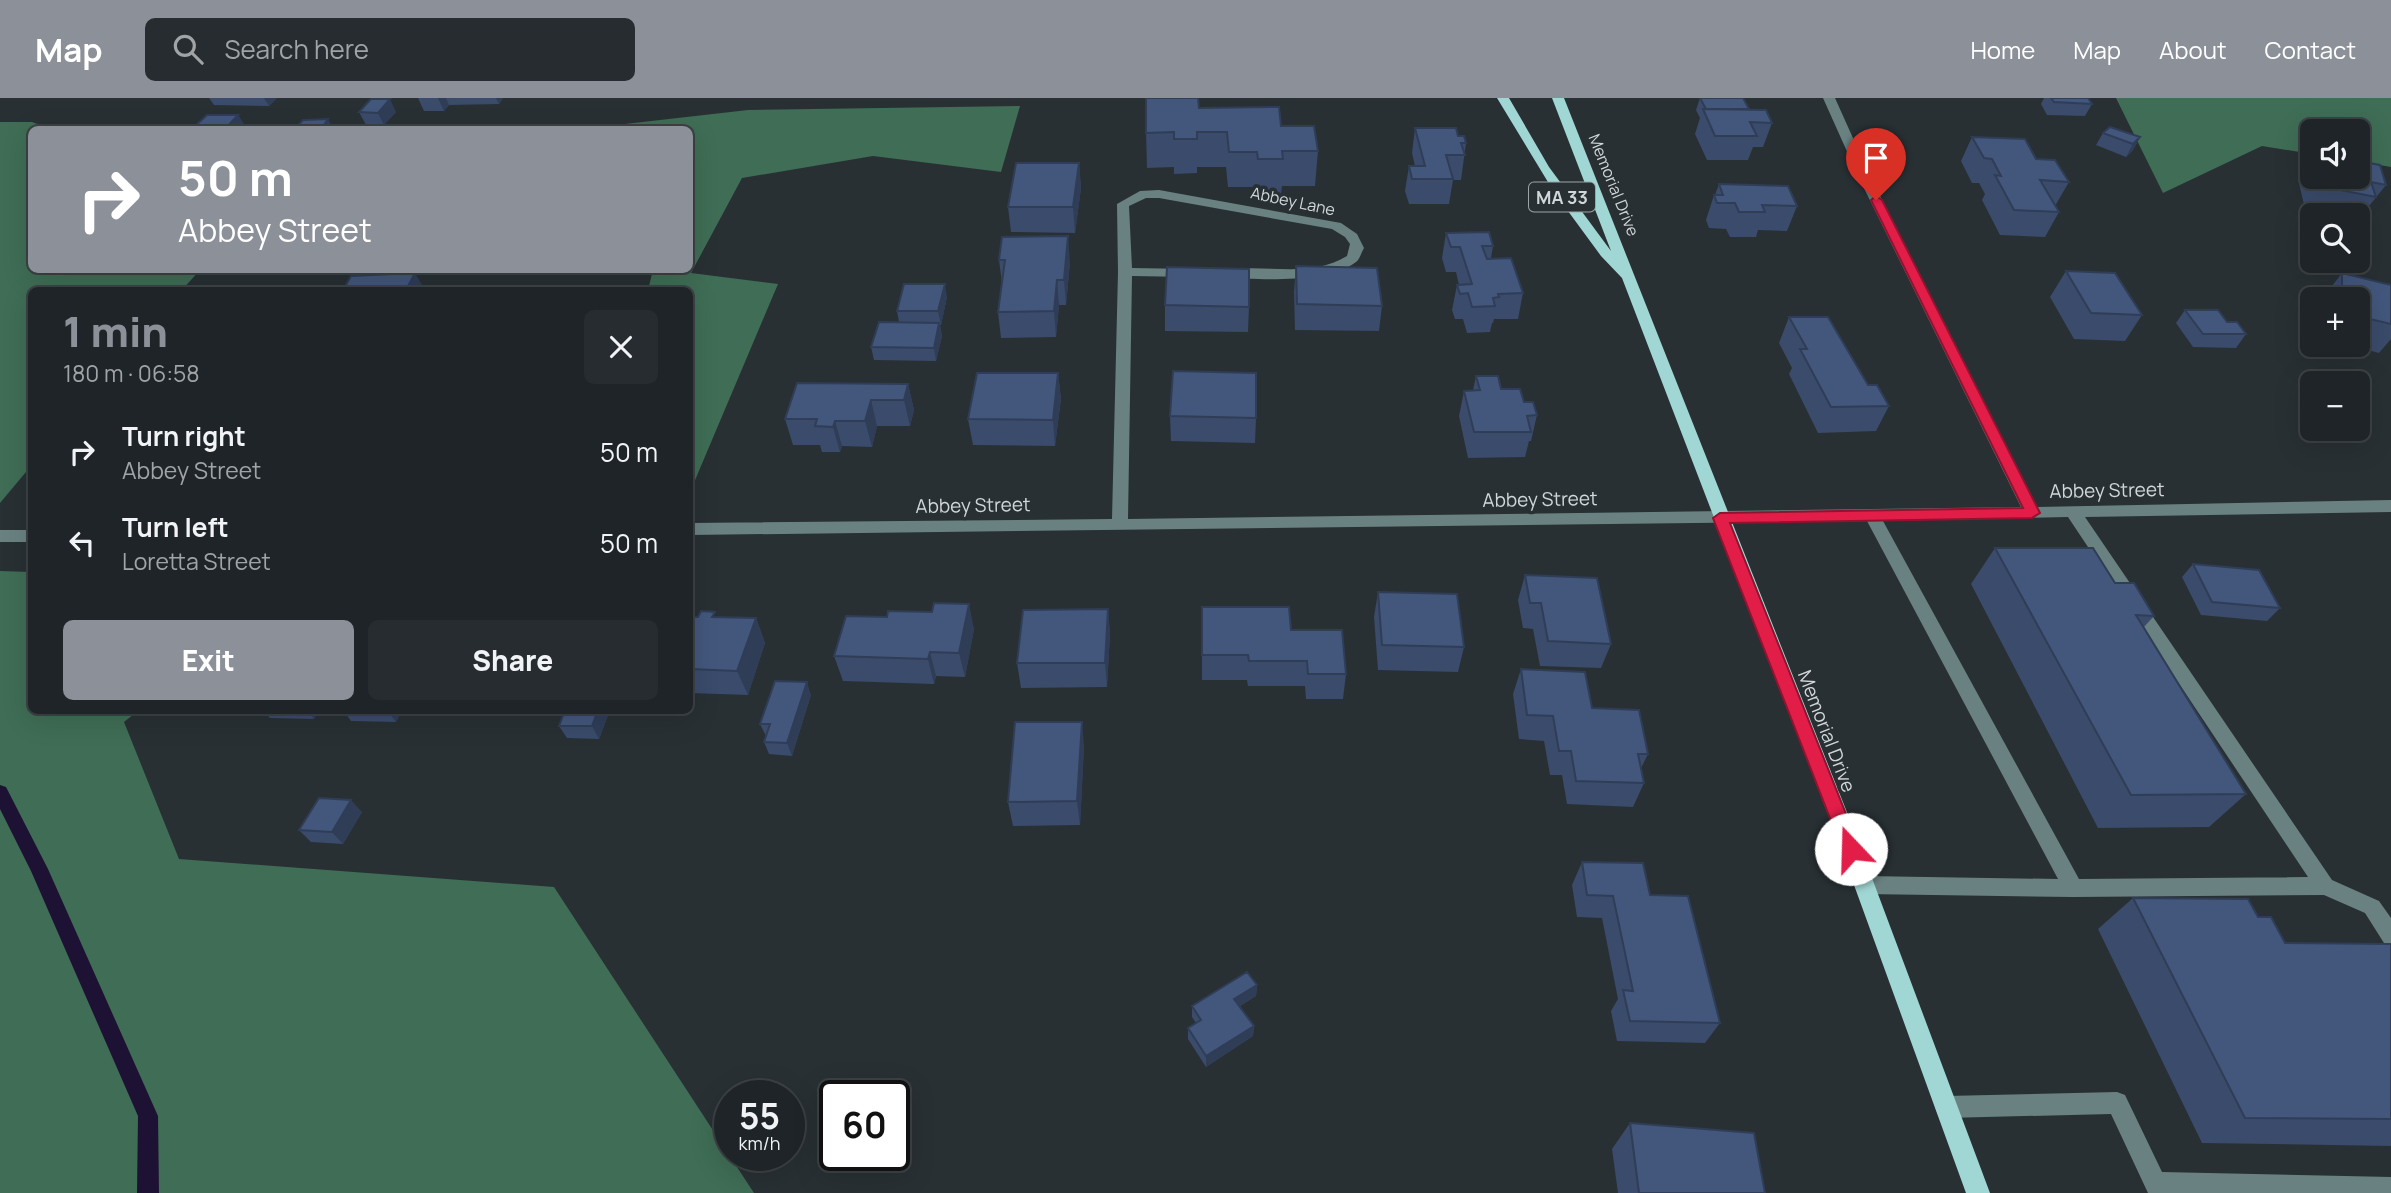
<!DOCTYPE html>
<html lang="en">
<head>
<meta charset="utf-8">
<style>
  body { margin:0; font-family:Manrope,sans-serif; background:#262c2f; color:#f1f3f6; height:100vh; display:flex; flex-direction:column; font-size:26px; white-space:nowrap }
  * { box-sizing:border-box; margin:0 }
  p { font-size:23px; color:#a1a4a7 }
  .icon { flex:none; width:38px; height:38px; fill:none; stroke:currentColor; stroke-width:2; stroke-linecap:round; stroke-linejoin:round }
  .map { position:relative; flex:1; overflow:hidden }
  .side { position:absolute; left:28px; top:189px; width:665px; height:427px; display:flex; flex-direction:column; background:#1e2427; border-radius:10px; box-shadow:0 7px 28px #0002,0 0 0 2px #3c4144 }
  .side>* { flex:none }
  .banner { position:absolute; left:28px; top:28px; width:665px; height:147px; border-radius:10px; box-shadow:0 7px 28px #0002,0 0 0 2px #3c4144; background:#8c9099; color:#fff; overflow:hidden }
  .controls { position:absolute; left:2300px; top:21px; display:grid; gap:14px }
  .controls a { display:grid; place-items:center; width:70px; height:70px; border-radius:10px; background:#1e2427; box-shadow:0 7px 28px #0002,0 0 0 2px #3c4144; font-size:35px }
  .speed { position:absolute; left:714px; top:982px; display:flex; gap:14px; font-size:35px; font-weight:700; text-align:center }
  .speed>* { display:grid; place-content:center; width:91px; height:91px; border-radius:50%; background:#1e2427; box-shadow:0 7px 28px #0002,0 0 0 2px #3c4144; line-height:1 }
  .speed small { font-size:18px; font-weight:400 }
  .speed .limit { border:4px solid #111; border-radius:10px; background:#fff; color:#111 }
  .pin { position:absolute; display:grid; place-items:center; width:60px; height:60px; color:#fff; margin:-72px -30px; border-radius:50% 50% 50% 0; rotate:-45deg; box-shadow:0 0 7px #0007 }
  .pin .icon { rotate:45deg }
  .me { position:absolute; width:77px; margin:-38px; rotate:339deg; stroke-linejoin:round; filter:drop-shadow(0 0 5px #0008) }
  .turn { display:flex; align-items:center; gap:24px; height:147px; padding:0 35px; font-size:32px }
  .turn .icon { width:91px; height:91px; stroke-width:2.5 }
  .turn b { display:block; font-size:49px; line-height:60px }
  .round { display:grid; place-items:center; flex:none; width:74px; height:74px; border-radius:10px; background:#262c2f }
  .head { display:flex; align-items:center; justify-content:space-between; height:119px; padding:0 35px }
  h1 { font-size:42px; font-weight:800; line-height:52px; color:#8c9099 }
  .primary-button { display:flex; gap:14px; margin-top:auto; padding:14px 35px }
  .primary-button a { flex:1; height:80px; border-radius:10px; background:#8c9099; color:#fff; font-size:28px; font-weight:800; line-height:80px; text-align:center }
  .primary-button a+a { background:#262c2f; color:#f1f3f6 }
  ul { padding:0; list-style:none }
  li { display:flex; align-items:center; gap:21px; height:91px; padding:0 35px }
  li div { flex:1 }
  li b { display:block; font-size:26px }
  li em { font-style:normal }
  header { display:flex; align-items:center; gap:42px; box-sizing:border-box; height:98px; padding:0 35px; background:#8c9099; color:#fff }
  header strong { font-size:33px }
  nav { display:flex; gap:38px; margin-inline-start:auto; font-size:24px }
  .search { width:490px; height:63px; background:#262c2f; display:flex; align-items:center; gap:18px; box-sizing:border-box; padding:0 24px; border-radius:10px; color:#a1a4a7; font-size:26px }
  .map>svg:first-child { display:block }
  .forest { fill:#3f6d55 }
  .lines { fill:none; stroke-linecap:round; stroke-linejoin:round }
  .stream { fill:#1e1234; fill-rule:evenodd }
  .minor { fill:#698281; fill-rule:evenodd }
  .major { fill:#a0d6d4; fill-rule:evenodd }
  .wall { fill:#3a4b6b }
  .shaded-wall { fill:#2f3d57 }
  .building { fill:#43577c; stroke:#2f3d57; stroke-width:2 }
  .route { fill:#e11d48; stroke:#92132f; stroke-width:2 }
  .labels { text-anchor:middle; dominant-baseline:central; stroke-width:7; stroke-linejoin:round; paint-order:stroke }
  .far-street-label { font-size:16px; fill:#d1d6d9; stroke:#283034 }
  .shield { fill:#283034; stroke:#9ea4a8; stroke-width:2 }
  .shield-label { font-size:18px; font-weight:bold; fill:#d1d6d9 }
  .street-label { font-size:19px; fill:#d1d6d9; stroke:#283034 }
</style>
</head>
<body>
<header>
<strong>Map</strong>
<div class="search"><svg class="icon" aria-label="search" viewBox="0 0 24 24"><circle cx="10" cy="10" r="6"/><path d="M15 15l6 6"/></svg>Search here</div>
<nav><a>Home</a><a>Map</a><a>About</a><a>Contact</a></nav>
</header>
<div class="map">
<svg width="2391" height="1095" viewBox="0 0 2391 1095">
  <rect width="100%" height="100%" fill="#283034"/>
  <path class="forest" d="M2116 0H2391V69L2357 63V33H2312V56L2262 48 2163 95Z
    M1020 8 1001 74 873 58 742 80 691 175 778 186 690 394V192H648L653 172H690V32L581 31 748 12Z
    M0 24H32L51 31 32 32V172H200L182 192H32L31 368 0 405Z
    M0 473 31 474 32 612 138 613 124 624 179 761 554 789 754 1095H0Z"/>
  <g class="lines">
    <path class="stream" d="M0 687 6 689 48 771 158 1018 159 1095H137L138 1018 31 773 0 711Z"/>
    <path class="minor" d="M1823 0H1835L1870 78 2037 409 2391 402V414L2085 419 2332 782 2379 803 2391 820V847L2384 845 2365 815 2324 797 2073 799 1865 796 1858 793 1855 787 1858 781 1865 778 2058 781 1867 423 690 437V425L1112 421 1118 174 1117 106 1140 93 1159 92 1341 125 1357 136 1364 150C1361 155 1360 161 1356 164 1328 186 1260 181 1226 180L1219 176 1221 173C1263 164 1307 182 1347 158L1350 146 1345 139 1332 131 1159 100H1146L1129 108 1132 170 1191 171 1198 175 1191 179 1132 178 1128 421 2021 409 1858 78ZM2068 419 2308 779 2079 781 1883 423Z
      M0 432H32V444H0Z
      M2117 994 2125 997 2162 1074 2391 1079V1095H2148L2111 1016 1946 1020 1938 1017 1935 1009 1938 1001 1946 998Z"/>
    <path class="major" d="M1497 0H1509L1549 69 1611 153 1552 0H1564L1854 732 1990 1095H1966L1834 732 1622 180 1601 158 1554 94Z"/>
  </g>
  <path class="wall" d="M209 0H277L269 8 214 7Z
    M418 0H503L499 6 449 7 444 13H424Z
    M1700 0 1749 12 1772 25 1763 49H1753L1748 62H1707L1695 36 1700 20 1696 12Z
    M2044 0H2088L2092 6 2085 18 2047 17 2041 6Z
    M1199 10 1281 28 1318 53 1315 88H1282L1281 96H1257L1256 89H1228L1226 69H1197V75L1174 76V69L1147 70 1146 35Z
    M359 14H396L384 27H366Z
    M238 17 246 30 244 32H195L194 29Z
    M1415 30 1458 38 1466 45 1461 82H1453L1449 106H1409L1405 93 1409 68H1415L1412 55Z
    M2103 35 2140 39 2133 52 2126 59 2096 47Z
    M1972 39 2036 61 2069 84 2055 108 2059 114 2045 139 2000 137 1982 102 1985 96 1979 85H1972L1961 63Z
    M2312 61V79H2357L2386 87 2357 123V117H2321L2306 115 2298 81Z
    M1079 65 1081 90 1075 135 1011 134 1008 109Z
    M1719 86 1797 108 1787 133 1758 132 1756 139H1730L1726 131 1709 130 1706 122 1714 97H1715Z
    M1446 135 1493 148 1491 160 1523 195 1518 221H1494L1493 225H1492L1490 234 1467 235 1463 221H1455L1452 212 1457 187H1459L1456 174H1446L1442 160Z
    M999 162 1070 164 1066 207H1059L1056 239 1001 240 998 214 1002 185Z
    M1296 168 1382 208 1379 233 1295 232 1294 194Z
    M2066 173 2142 217 2125 243 2074 241 2050 199Z
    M2342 175 2391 187V241L2379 255 2349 247H2357V201H2322Z
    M947 199 941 227H940L942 238 936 263 874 262 871 249 899 224 897 213Z
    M1165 207 1249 209 1248 234 1165 233Z
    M2185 212 2227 224 2246 236 2236 250 2193 249 2176 225Z
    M1789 219 1868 287 1889 308 1876 333 1818 335 1789 276 1792 270 1779 245Z
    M1058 275 1061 301 1055 348 973 347 968 321Z
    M1476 278 1524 304 1537 317 1531 343H1529L1525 359 1468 360 1459 318 1464 293 1473 292Z
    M908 286 914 312 910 328H877L872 349 842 348 840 354H822L820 347H793L785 321Z
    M1170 318 1256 320 1255 345 1171 343Z
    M1995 450 2115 485 2154 518 2143 530 2246 696 2209 729 2098 730 1971 486Z
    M2193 466 2280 510 2267 523 2201 517 2182 479Z
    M1525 477 1611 546 1601 570 1540 568 1533 531 1523 530 1518 502Z
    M1378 494 1464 549 1458 574 1378 572 1374 519Z
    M1202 509 1291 532 1346 576 1343 601H1306L1305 588H1248L1247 582H1202Z
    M1108 511 1110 536 1107 589 1021 590 1017 565Z
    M690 519 756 520 765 545 748 597 690 595Z
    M974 531 965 579 936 578 934 586 843 583 834 558Z
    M1521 571 1592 610 1648 656 1641 670 1644 685 1633 709 1567 706 1562 677H1550L1544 643 1519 641 1513 596Z
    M811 597 792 658 769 656 764 644 766 638 760 626Z
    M263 612H319L314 621 270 620Z
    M343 612H402L396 624 351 623Z
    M610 612 599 641 567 640 559 628Z
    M1084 648 1080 727 1013 728 1008 704Z
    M362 714 343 746 311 744 299 732Z
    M1582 764 1650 797 1720 925 1705 945 1617 943 1611 913 1618 901 1602 820 1577 819 1572 787Z
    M2133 800 2258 819 2285 845 2391 846V1048L2202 1045 2098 831Z
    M1257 887 1256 898 1240 908 1254 928 1253 938 1206 969 1188 941V930L1196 925 1192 919V908Z
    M1630 1025 1765 1095H1618L1612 1051Z"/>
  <path class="shaded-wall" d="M264 0H277L269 8Z
    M438 0H446L449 7 444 13Z
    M496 0H503L499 6Z
    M390 1 396 14 384 27 378 15Z
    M238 17 246 30 244 32H227L226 30Z
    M328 21 334 32H320Z
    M2140 39 2133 52 2126 59 2133 46Z
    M1079 65 1081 90 1075 135 1073 109Z
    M1068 138 1070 164 1066 207 1064 182Z
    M415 175 425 192H406Z
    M1057 182 1059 207 1056 239 1054 213Z
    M945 186 947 199 941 227 938 213Z
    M939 225 942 238 936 263 934 250Z
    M1058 275 1061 301 1055 348 1053 322Z
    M908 286 914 312 910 328 904 302Z
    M871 302 877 328 872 349 865 323Z
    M835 323 842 348 840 354 833 329Z
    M969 506 974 531 965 579 959 555Z
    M1108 511 1110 536 1107 589 1105 565Z
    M756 520 765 545 748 597 737 573Z
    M930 554 936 578 934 586 928 561Z
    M807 584 811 597 792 658 787 645Z
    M307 612H319L314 621Z
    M387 612H402L396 624Z
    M598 612H610L599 641 592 628Z
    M1082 624 1084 648 1080 727 1077 703Z
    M351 702 362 714 343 746 332 734Z
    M1257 887 1256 898 1234 911V901Z
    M1254 928 1253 938 1206 969V958Z"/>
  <path class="building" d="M1146 0H1198L1199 10 1279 9 1281 28H1314L1318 53H1282L1283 61H1258L1257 54H1229L1227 34H1197V41H1174V34L1146 35Z
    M1700 0H1743L1749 11H1706Z
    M2051 0H2088L2092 6 2054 4Z
    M371 1H390L378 15 359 14Z
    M1703 11 1766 12 1772 25 1750 24 1757 38H1715Z
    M207 17H238L226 30 194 29Z
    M328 21 320 32H294L303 22Z
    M2110 29 2140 39 2133 46 2103 35Z
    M1415 30H1456L1458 38H1464L1466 45H1461L1465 57H1446L1453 81H1412L1409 68H1425Z
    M1972 39 2025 41 2036 61 2055 62 2069 84 2040 82 2059 114 2014 112 1995 77 2001 78 1992 61 1984 60Z
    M2357 63 2380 67 2386 87 2371 84 2376 99 2324 89 2321 79H2357Z
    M1016 65H1079L1073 109H1008Z
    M1719 86 1788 88 1797 108 1762 107 1765 114H1739L1735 105H1717L1714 97H1723Z
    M1489 134 1493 148H1482L1487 161 1511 160 1523 195 1498 196 1499 199 1493 200 1495 208 1472 209 1468 195 1460 196 1457 187 1472 186 1460 149H1451L1446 135Z
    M1068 138 1064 182H1057L1054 213 998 214 1005 162H999L1002 139Z
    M1296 168 1377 170 1382 208 1297 206Z
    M1167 169 1249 171V209L1165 207Z
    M2066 173 2115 175 2142 217 2091 215Z
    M415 175 406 192H343L351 178Z
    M2342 175 2391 187V226L2357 218V201H2342Z
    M904 186H945L938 213H897Z
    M2185 212H2218L2227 224H2237L2246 236H2203Z
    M1789 219H1828L1868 287H1877L1889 308 1831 309 1800 251H1807Z
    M879 224 939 225 934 250 871 249Z
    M1173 273 1256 275V320L1170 318Z
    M977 275H1058L1053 322 968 321Z
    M1476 278H1498L1501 291H1520L1524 304H1533L1537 317 1527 318 1531 334H1474L1464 293 1480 292Z
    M797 285 908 286 904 302H871L865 323H835L833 329 815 328 817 321H785Z
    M1995 450H2093L2115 485H2134L2154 518 2136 517 2246 696 2131 697Z
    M2193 466 2259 472 2280 510 2212 504Z
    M1525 477 1597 480 1611 546 1548 543 1541 505H1530Z
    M1378 494 1457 496 1464 549 1382 547Z
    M934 505 969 506 959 555 930 554 928 561 834 558 846 518 887 519 888 513 932 514Z
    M1202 509H1289L1291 532H1342L1346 576H1308L1307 563H1249L1248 557H1202Z
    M1108 511 1105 565H1017L1023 512Z
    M701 513 715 514 712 519 756 520 737 573 690 571V519H698Z
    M1521 571 1585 574 1592 610 1639 612 1648 656H1638L1644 685 1576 683 1571 653H1559L1553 618 1527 617Z
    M775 583 807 584 787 645 764 644 770 626H760Z
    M565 612H598L592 628H559Z
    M1015 624H1082L1077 703 1008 704Z
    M319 700 351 702 332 734 299 732Z
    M1582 764 1643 765 1650 797 1688 798 1720 925 1630 923 1623 892 1633 893 1613 798 1587 797Z
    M2133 800 2248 801 2258 819H2271L2285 845 2391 846V1021L2245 1020Z
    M1247 874 1257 887 1234 901 1254 928 1206 958 1188 930 1201 922 1192 908Z
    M1630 1025 1754 1035 1765 1095H1639Z"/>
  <path class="route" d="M1876 98 1882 102 2040 415 2032 420 1730 425 1860 751 1857 756 1851 758 1844 756 1842 751 1713 420 1720 415 2023 410 1871 102Z"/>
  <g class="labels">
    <g class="far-street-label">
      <text transform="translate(1614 87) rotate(68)">Memorial Drive</text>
      <text transform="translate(1293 103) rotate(12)">Abbey Lane</text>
    </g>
    <rect class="shield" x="1529" y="84.5" width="66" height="29" rx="5"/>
    <g class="shield-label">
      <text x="1562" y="99">MA 33</text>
    </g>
    <g class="street-label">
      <text transform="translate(2107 392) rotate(-1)">Abbey Street</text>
      <text transform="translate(1540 401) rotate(-1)">Abbey Street</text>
      <text transform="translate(973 407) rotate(-1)">Abbey Street</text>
      <text transform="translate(1827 633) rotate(69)">Memorial Drive</text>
    </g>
  </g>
</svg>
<div class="controls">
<a><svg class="icon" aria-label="sound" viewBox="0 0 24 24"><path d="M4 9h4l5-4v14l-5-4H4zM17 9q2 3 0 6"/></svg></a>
<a><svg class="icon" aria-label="search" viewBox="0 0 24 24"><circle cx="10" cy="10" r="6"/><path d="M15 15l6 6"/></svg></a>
<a>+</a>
<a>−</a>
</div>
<div class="speed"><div>55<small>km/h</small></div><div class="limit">60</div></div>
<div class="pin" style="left:1876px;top:102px;background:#d93025"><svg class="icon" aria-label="arrive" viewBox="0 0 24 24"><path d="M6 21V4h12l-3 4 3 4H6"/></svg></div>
<svg class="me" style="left:1851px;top:751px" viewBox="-20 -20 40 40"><circle r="19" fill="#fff"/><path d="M0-13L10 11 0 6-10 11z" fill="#e11d48"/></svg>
<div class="banner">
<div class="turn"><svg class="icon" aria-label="right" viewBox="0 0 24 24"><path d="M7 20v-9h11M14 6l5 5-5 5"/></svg><div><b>50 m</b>Abbey Street</div></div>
</div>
<section class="side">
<div class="head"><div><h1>1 min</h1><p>180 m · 06:58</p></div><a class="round"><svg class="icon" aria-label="close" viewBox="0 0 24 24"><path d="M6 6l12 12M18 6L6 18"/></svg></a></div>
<ul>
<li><svg class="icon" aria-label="right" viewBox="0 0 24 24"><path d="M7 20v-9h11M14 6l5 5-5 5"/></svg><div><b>Turn right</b><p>Abbey Street</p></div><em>50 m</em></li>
<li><svg class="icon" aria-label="left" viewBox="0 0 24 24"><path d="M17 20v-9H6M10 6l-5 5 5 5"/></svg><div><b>Turn left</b><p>Loretta Street</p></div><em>50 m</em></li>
</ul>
<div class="primary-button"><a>Exit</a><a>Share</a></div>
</section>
</div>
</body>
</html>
